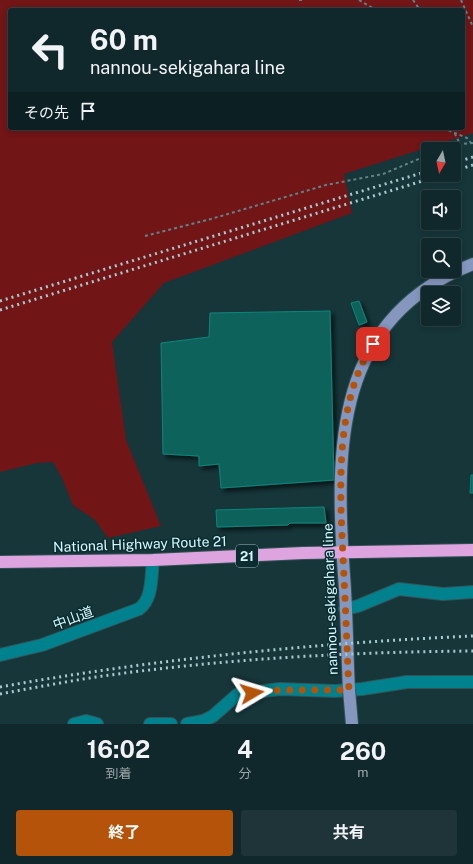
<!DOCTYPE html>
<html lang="ja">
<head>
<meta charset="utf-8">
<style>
  body { margin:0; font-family:"Public Sans","Noto Sans JP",sans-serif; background:#1e3438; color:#f1f3f6; height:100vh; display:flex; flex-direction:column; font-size:15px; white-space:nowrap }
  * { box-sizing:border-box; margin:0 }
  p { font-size:13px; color:#9ca6a9 }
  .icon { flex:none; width:22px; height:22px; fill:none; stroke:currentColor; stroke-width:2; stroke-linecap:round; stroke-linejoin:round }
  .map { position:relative; height:724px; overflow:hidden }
  .side { display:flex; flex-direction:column; background:#10282c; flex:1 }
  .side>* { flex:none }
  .banner { position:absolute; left:8px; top:8px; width:457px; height:122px; border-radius:4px; box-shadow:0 2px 6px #0003,0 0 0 1px #304448; background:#10282c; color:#f1f3f6; overflow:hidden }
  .needle { width:26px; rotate:189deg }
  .controls { position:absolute; left:421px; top:142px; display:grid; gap:8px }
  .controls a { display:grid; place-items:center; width:40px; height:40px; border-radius:4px; background:#10282c; box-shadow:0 2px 6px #0003,0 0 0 1px #304448; font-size:20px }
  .pin { position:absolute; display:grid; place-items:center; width:34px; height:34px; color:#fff; margin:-17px; border-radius:8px; box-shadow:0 2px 6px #0006 }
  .me { position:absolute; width:44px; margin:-22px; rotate:83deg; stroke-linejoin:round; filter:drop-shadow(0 0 3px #0008) }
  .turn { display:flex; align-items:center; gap:14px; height:84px; padding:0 16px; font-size:18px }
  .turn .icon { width:52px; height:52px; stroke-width:2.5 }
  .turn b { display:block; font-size:28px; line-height:34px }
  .then { display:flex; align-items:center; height:38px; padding:0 16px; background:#0003; gap:8px; font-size:15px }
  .eta { display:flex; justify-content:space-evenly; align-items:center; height:68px; text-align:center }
  .eta b { font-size:24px; font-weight:700; line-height:28px }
  .cta { display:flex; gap:8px; margin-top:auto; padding:8px 16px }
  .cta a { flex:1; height:46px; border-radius:4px; background:#b45309; color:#fff; font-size:16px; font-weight:700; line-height:46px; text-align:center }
  .cta a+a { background:#1e3438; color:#f1f3f6 }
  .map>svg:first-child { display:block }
  .green { fill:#711517; fill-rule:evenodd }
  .building { fill:#0e645c; stroke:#11857b; filter:url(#shadow) }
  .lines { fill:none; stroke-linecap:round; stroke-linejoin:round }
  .minor-casing { stroke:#335256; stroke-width:14 }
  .major-casing { stroke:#335256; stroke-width:14 }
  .highway-casing { stroke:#335256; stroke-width:14 }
  .path { stroke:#628488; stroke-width:2; stroke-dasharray:3 3; stroke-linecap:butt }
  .minor { stroke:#00828e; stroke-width:12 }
  .major { stroke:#8596bf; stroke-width:12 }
  .highway { stroke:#dda4df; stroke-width:12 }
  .rail { stroke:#a8cbd0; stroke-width:3; stroke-dasharray:2 4; stroke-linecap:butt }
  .major-bridge-casing { stroke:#335256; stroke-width:14; stroke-linecap:butt }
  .major-bridge { stroke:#8596bf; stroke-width:12 }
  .route { stroke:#b45309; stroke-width:7; stroke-dasharray:0 12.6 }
  .labels { text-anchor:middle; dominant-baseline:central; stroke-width:3; stroke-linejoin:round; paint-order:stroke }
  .shield { fill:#0b2c30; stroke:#98bbc0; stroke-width:1 }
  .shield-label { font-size:13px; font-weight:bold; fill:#d4f8fd }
  .street-label { font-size:14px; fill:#d4f8fd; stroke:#0b2c30 }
</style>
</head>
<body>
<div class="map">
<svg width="473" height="724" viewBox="0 0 473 724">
  <defs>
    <filter id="shadow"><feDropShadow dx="3.5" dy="3.5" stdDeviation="2" flood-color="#0009"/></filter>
  </defs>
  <rect width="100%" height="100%" fill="#16363a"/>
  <path class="green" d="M0 0H473V133L344 174 352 213 164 283 112 342 126 440 161 526 108 538 95 520 73 505 62 478 53 462 37 463 0 472ZM10 10H463V128H10Z"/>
  <path class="building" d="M359 301 367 322 359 325 351 303Z
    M330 311 334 480 221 488 219 464 199 466V456L163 454 161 343 209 337 210 313Z
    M471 475H473V493H470Z
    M324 507 326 523H290L288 525 217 527 216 510Z"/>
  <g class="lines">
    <defs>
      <path id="minor" d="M345 609 358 606 399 589 443 594 473 592
        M0 655 42 645 139 609C153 599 151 576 153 560
        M74 724 86 721 97 724
        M150 724H171
        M187 724 203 721 213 716 238 694 280 689 335 691 362 689 407 682H473"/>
      <path id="major" d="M349 690C347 652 347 613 344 575 335 448 334 318 473 264"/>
      <path id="highway" d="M0 562 153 560 303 553 473 550"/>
    </defs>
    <use href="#minor" class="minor-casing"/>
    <use href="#major" class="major-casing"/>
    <use href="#highway" class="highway-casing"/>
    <path class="path" d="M299 0H304
      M359 0 376 10
      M413 0 420 10
      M461 0 473 27
      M443 128 467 138 471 143
      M452 128 460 144
      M447 149 460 144 473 143
      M145 236 211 219 326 185 383 174 428 155"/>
    <use href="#minor" class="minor"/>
    <use href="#major" class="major"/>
    <use href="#highway" class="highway"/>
    <path class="rail" d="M454 163 473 157
      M454 171 473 165
      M0 301 428 171
      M0 310 442 175
      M0 687C156 659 315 643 473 636
      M0 694C32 688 64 682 96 677 221 659 347 652 473 651"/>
    <defs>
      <path id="major-bridge" d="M349 690 352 724"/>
    </defs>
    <use href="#major-bridge" class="major-bridge-casing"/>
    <use href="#major-bridge" class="major-bridge"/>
  </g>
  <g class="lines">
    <path class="route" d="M252 693 280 690H349C347 653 346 615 344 578 341 504 331 409 373 344"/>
  </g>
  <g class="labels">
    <rect class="shield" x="236" y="545" width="22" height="22" rx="3"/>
    <g class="shield-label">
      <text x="247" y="556">21</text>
    </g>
    <g class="street-label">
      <text transform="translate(140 544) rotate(-2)">National Highway Route 21</text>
      <text transform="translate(330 599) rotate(-92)">nannou-sekigahara line</text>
      <text transform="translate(73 618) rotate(-20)">中山道</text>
    </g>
  </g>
</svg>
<div class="controls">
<a><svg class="needle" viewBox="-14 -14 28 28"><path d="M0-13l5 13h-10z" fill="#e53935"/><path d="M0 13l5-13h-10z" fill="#9ca6a9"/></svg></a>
<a><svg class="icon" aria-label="sound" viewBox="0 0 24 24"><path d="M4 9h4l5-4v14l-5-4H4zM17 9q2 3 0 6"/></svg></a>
<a><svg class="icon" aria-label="search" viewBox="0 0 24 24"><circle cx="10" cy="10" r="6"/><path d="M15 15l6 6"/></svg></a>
<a><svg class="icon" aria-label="layers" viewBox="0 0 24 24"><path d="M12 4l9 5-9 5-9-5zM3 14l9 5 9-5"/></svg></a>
</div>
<div class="pin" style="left:373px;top:344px;background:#d93025"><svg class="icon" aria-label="arrive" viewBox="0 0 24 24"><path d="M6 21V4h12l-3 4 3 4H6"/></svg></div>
<svg class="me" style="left:252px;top:693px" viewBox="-20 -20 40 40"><path d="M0-17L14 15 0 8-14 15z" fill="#b45309" stroke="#fff" stroke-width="4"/></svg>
<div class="banner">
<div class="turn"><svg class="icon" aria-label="left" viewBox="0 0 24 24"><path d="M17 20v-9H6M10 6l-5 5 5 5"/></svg><div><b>60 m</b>nannou-sekigahara line</div></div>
<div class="then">その先<svg class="icon" aria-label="arrive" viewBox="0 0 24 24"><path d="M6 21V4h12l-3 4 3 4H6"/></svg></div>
</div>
</div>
<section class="side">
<div class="eta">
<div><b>16:02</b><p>到着</p></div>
<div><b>4</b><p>分</p></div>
<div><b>260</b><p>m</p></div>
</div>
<div class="cta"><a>終了</a><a>共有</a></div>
</section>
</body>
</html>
